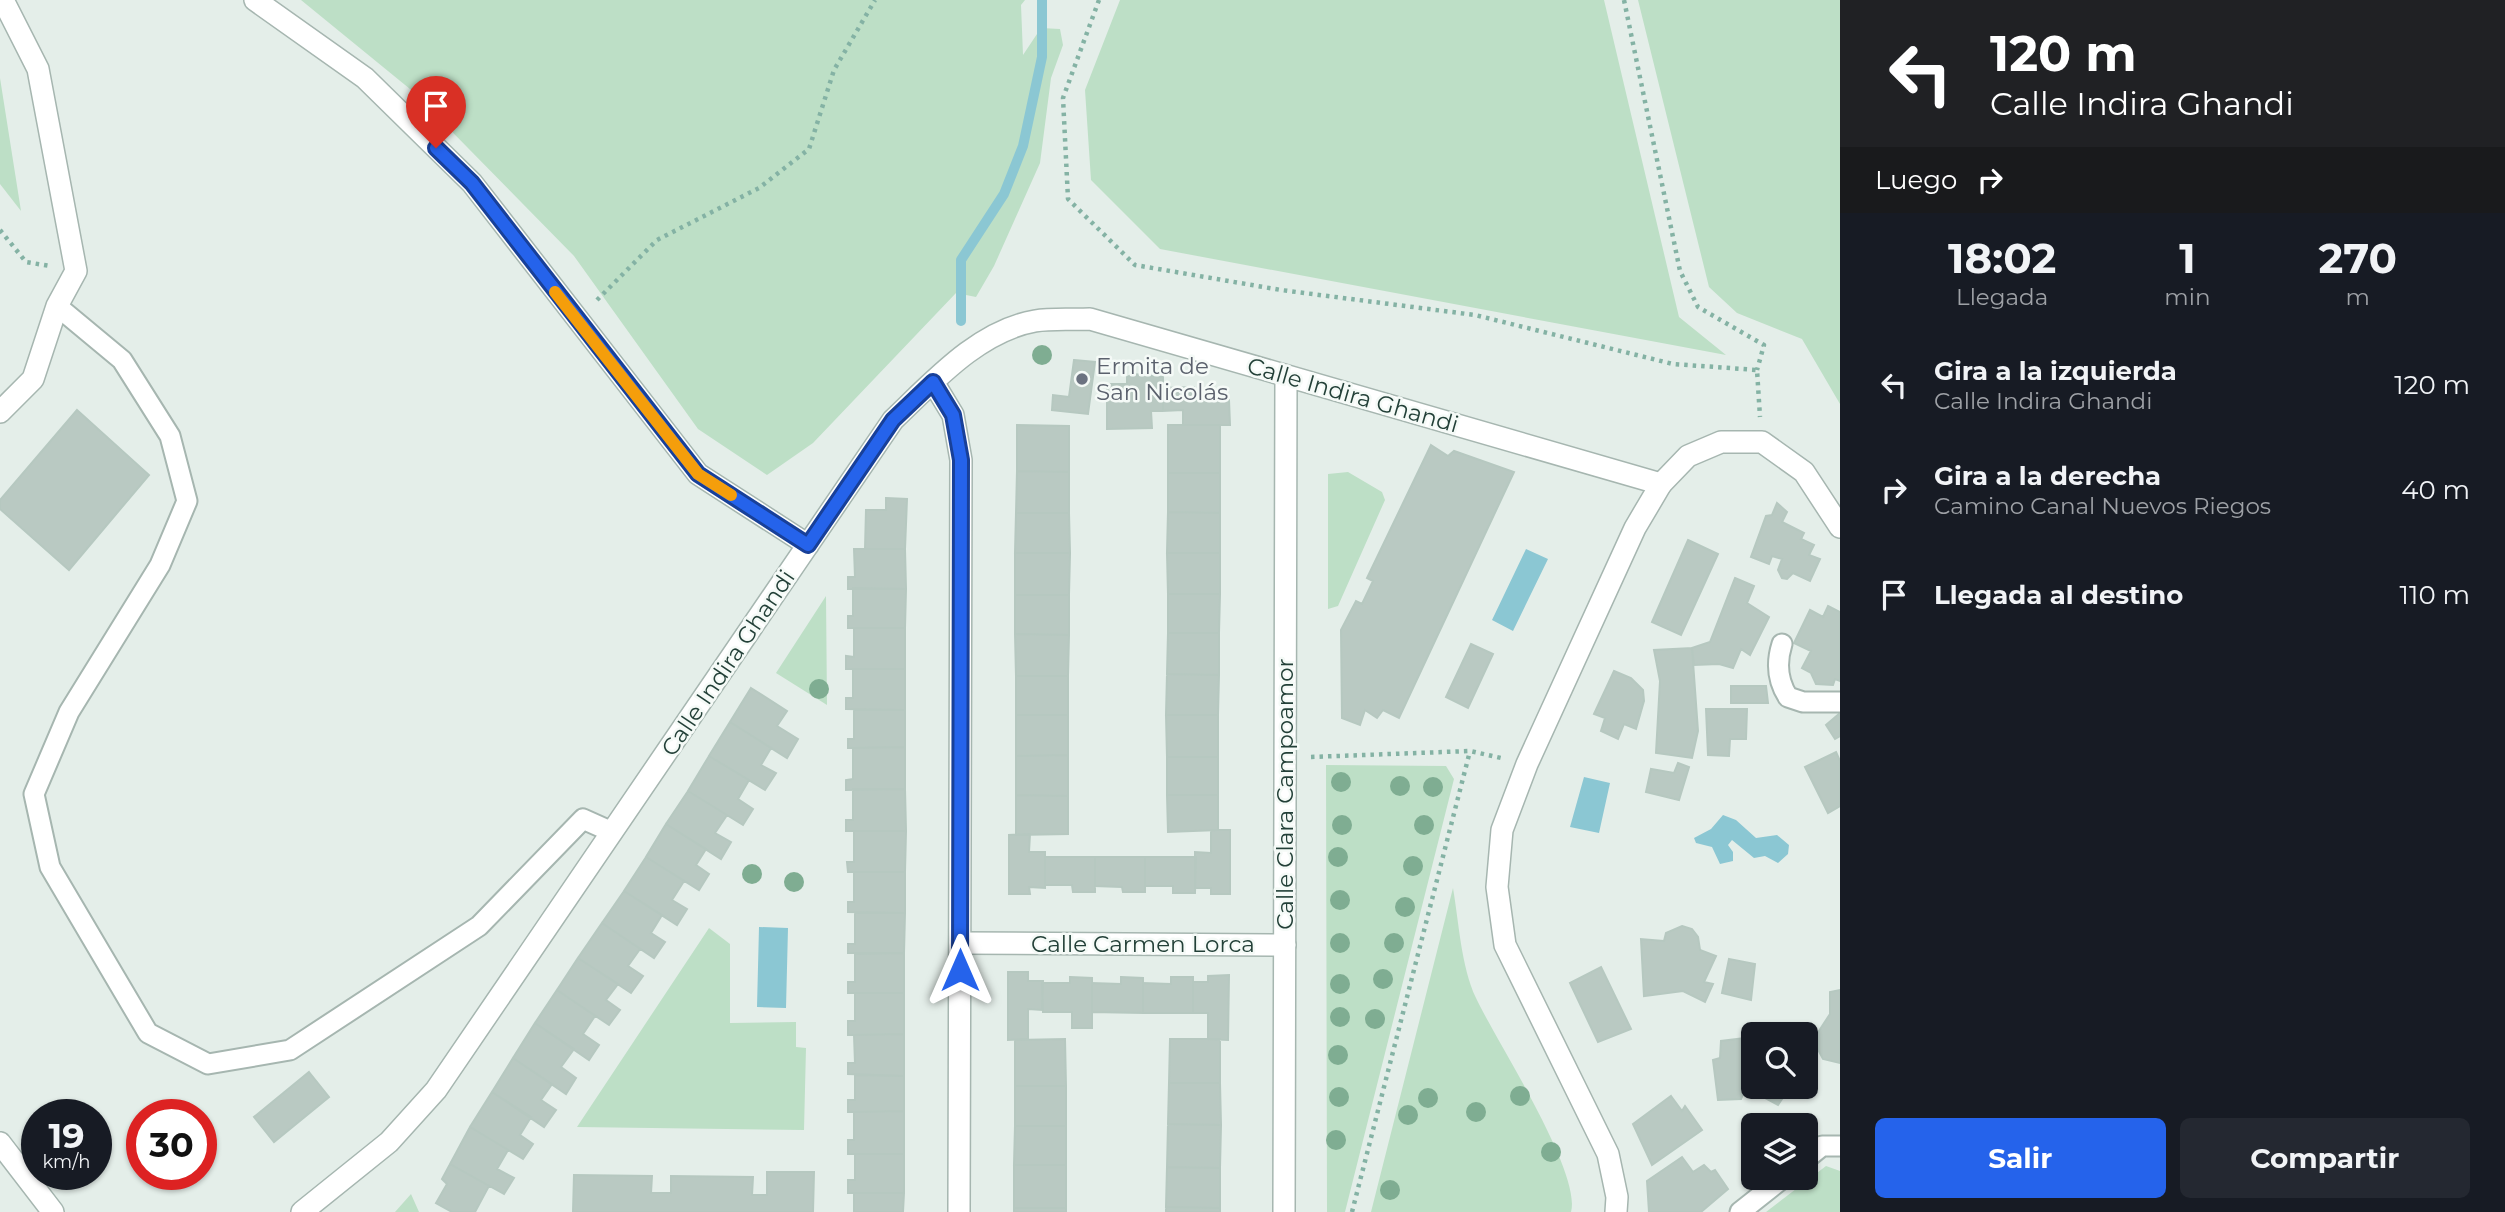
<!DOCTYPE html>
<html lang="es">
<head>
<meta charset="utf-8">
<style>
  body { margin:0; font-family:Montserrat,sans-serif; background:#242831; color:#f1f3f6; height:100vh; display:flex; flex-direction:column; font-size:26px; white-space:nowrap }
  * { box-sizing:border-box; margin:0 }
  p { font-size:23px; color:#9ea1a6 }
  .icon { flex:none; width:38px; height:38px; fill:none; stroke:currentColor; stroke-width:2; stroke-linecap:round; stroke-linejoin:round }
  .map { position:relative; flex:1; overflow:hidden }
  .drawer { display:flex; flex-direction:column; background:#171b24; width:665px }
  .drawer>* { flex:none }
  .banner { background:#202124; color:#fff; overflow:hidden }
  .fabs { position:absolute; left:1741px; top:1022px; display:grid; gap:14px }
  .fabs a { display:grid; place-items:center; width:77px; height:77px; border-radius:10px; background:#171b24; box-shadow:0 2px 5px #0004; font-size:35px }
  .speed { position:absolute; left:21px; top:1099px; display:flex; gap:14px; font-size:35px; font-weight:700; text-align:center }
  .speed>* { display:grid; place-content:center; width:91px; height:91px; border-radius:50%; background:#171b24; box-shadow:0 2px 5px #0004; line-height:1 }
  .speed small { font-size:18px; font-weight:400 }
  .speed .limit { border:10px solid #d22; background:#fff; color:#111 }
  .pin { position:absolute; display:grid; place-items:center; width:60px; height:60px; color:#fff; margin:-72px -30px; border-radius:50% 50% 50% 0; rotate:-45deg; box-shadow:0 0 7px #0007 }
  .pin .icon { rotate:45deg }
  .me { position:absolute; width:77px; margin:-38px; rotate:0deg; stroke-linejoin:round; filter:drop-shadow(0 0 5px #0008) }
  .turn { display:flex; align-items:center; gap:24px; height:147px; padding:0 35px; font-size:32px }
  .turn .icon { width:91px; height:91px; stroke-width:2.5 }
  .turn b { display:block; font-size:49px; line-height:60px }
  .then { display:flex; align-items:center; height:66px; padding:0 35px; background:#0003; gap:14px; font-size:26px }
  .eta { display:flex; justify-content:space-evenly; align-items:center; height:119px; text-align:center }
  .eta b { font-size:42px; font-weight:700; line-height:49px }
  .button { display:flex; gap:14px; margin-top:auto; padding:14px 35px }
  .button a { flex:1; height:80px; border-radius:10px; background:#2563eb; color:#fff; font-size:28px; font-weight:700; line-height:80px; text-align:center }
  .button a+a { background:#242831; color:#f1f3f6 }
  ul { padding:0; list-style:none }
  li { display:flex; align-items:center; gap:21px; height:105px; padding:0 35px }
  li div { flex:1 }
  li b { display:block; font-size:26px }
  li em { font-style:normal }
  main { display:flex; flex:1; min-height:0 }
  .map>svg:first-child { display:block }
  .green { fill:#bddfc6 }
  .water { fill:#8bc7d3 }
  .lines { fill:none; stroke-linecap:round; stroke-linejoin:round }
  .stream { stroke:#8bc7d3; stroke-width:10 }
  .building { fill:#b9c9c2; stroke:#b6c8c0; stroke-width:2 }
  .service-casing { stroke:#a6b6b0; stroke-width:23 }
  .pedestrian-casing { stroke:#a6b6b0; stroke-width:24 }
  .minor-casing { stroke:#a6b6b0; stroke-width:24 }
  .tertiary-casing { stroke:#a6b6b0; stroke-width:24 }
  .path { stroke:#84b2a4; stroke-width:4.5; stroke-dasharray:3.5 5; stroke-linecap:butt }
  .service { stroke:#fff; stroke-width:19 }
  .pedestrian { stroke:#fff; stroke-width:21 }
  .minor { stroke:#fff; stroke-width:21 }
  .tertiary { stroke:#fff; stroke-width:21 }
  .tree { fill:#7fad92 }
  .route-casing { stroke:#184099; stroke-width:18 }
  .route { stroke:#2563eb; stroke-width:12 }
  .slow { stroke:#f59e0b; stroke-width:12 }
  .worship-dot { fill:#6b7280; stroke:#f5faf7; stroke-width:2.5 }
  .labels { text-anchor:middle; dominant-baseline:central; stroke-width:5; stroke-linejoin:round; paint-order:stroke }
  .worship-label { font-size:23px; fill:#5b616d; stroke:#f5faf7; text-anchor:start }
  .street-label { font-size:23px; fill:#234038; stroke:#f5faf7 }
</style>
</head>
<body>
<main>
<div class="map">
<svg width="1840" height="1212" viewBox="0 0 1840 1212">
  <rect width="100%" height="100%" fill="#e4eee9"/>
  <path class="green" d="M301 0H1025L1021 5 1023 55 1041 28 1060 29 1063 45 1051 78 1040 163 994 266 976 297 956 293 813 443 767 475 698 429 574 256 410 89Z
    M1120 0H1604L1679 317 1726 355 1160 249 1091 180 1085 90Z
    M1638 0H1840V404L1802 339 1737 313 1709 287Z
    M0 78 21 211 0 184Z
    M1348 472 1382 492 1385 500 1338 606 1328 609V474Z
    M826 596 827 705 776 673Z
    M1326 765 1446 766 1454 779 1345 1212H1327Z
    M1453 888C1459 923 1461 966 1476 998 1496 1041 1582 1172 1571 1212H1371Z
    M709 928 730 944V1023L796 1022V1047L806 1048 804 1130 577 1127Z
    M1826 1166 1840 1171V1212H1766Z
    M411 1194 419 1212H395Z"/>
  <path class="water" d="M1526 549 1548 559 1513 631 1492 620Z
    M1584 777 1610 783 1599 833 1570 827Z
    M1723 815 1736 820 1756 838 1777 835 1789 845 1788 854 1778 863 1765 856 1754 858 1732 840 1728 845 1733 852V861L1720 864 1712 847 1696 843 1694 838 1711 829Z
    M759 927 788 928 786 1008 757 1007Z"/>
  <g class="lines">
    <path class="stream" d="M961 321V260L1004 194 1023 146 1042 57V0"/>
  </g>
  <path class="building" d="M1074 360 1095 362 1088 414 1052 410 1053 395 1069 397Z
    M1133 374 1163 377V411H1151L1152 428 1107 429V384H1127V377Z
    M1194 387V401L1223 397 1229 400 1230 425H1183V410L1163 411V388Z
    M77 410 149 475 69 570 0 509V500Z
    M1017 425 1069 426V472L1017 471Z
    M1168 425H1220V473H1168Z
    M1431 445 1448 456 1454 451 1514 472 1399 718 1383 710 1377 718 1365 710 1360 725 1342 718 1341 630 1356 601 1362 604 1373 581 1367 578Z
    M1017 471 1069 472V513H1016Z
    M1168 473H1220V513L1168 512Z
    M886 498 907 499 905 549H865L866 510H886Z
    M1777 503 1787 512 1782 522 1804 533 1801 539 1814 545 1809 555 1820 559 1810 581 1793 573 1787 579 1782 578 1778 570 1782 559 1772 556 1769 564 1751 557 1766 516 1772 515Z
    M1168 512 1220 513V553H1167Z
    M1016 513H1069L1070 553H1015Z
    M1688 540 1718 554 1681 635 1652 622Z
    M854 549H905L906 589H848V577H855Z
    M1015 553H1070L1069 595H1015Z
    M1167 553H1220V594H1168Z
    M1735 578 1754 586 1747 603 1769 617 1750 655 1741 649 1733 668 1719 664 1694 665 1692 648 1710 642Z
    M853 588 906 589 905 628H848V616H853Z
    M1168 594H1220L1219 633H1168Z
    M1015 595H1069V635L1015 634Z
    M1828 606 1840 612V681L1835 679 1833 685 1816 684 1811 673 1802 668 1811 651 1794 643 1810 610 1823 617Z
    M854 628H905V669H846V656L854 657Z
    M1168 633H1219V675L1167 674Z
    M1015 634 1069 635 1068 676H1016Z
    M1471 644 1493 654 1468 708 1446 697Z
    M1692 648 1698 731 1692 758 1656 753 1660 681 1654 650Z
    M853 669H905V710L846 709V698H853Z
    M1614 671 1631 678 1643 690 1644 701 1636 729 1624 724 1618 739 1601 731 1605 718 1594 714Z
    M1167 674 1219 675 1218 715H1166Z
    M1016 676H1068V715H1016Z
    M1731 686H1766L1768 703H1731Z
    M751 688 787 711 777 726 798 739 787 758 730 722Z
    M1706 709H1747L1746 739H1730L1729 756 1708 755Z
    M854 710H905V747L848 748V739H854Z
    M1840 713V736L1835 739 1826 725Z
    M1016 715H1068V755L1016 756Z
    M1166 715H1218V757H1167Z
    M730 722 771 748 761 765 776 773 765 790 709 756Z
    M905 747V789L846 790V780L853 779V748Z
    M1836 752 1840 761V806L1828 813 1805 767Z
    M1068 755V796L1016 795V756Z
    M709 756 749 780 738 799 753 809 743 825 688 791Z
    M1167 757H1218V795H1167Z
    M1678 763 1689 767 1679 800 1646 792 1651 769 1674 773Z
    M853 789H905L906 831H846V820H853Z
    M688 791 727 815 715 833 731 842 721 859 666 824Z
    M1016 795 1068 796V834L1016 835Z
    M1167 795H1218V830L1168 832Z
    M666 824 706 849 696 865 709 874 699 890 646 857Z
    M1211 830H1230V894H1211V888H1195V852L1211 853Z
    M854 831H906L905 872H848L847 862H854Z
    M1030 834 1029 852H1045V888L1029 887 1030 894H1009V835Z
    M646 857 684 881 672 900 687 909 677 925 624 891Z
    M1045 857H1095V892H1073L1072 885H1045Z
    M1095 857H1145V892H1123L1122 887 1095 886Z
    M1145 857H1196L1195 893H1173V886H1145Z
    M854 872H905V913L848 912V902H854Z
    M624 891 662 915 651 933 665 942 654 958 602 923Z
    M855 913H905L904 953H848V944H855Z
    M602 923 640 949 628 966 643 976 631 993 578 958Z
    M1682 926 1692 929 1698 937 1700 950 1716 956 1704 982 1713 984 1705 1002 1683 991 1644 996 1641 939 1664 941 1666 933Z
    M904 953V993H848V982H855V954Z
    M578 958 618 984 606 1000 620 1010 609 1025 557 990Z
    M1729 959 1755 964 1751 1000 1722 993Z
    M1601 967 1631 1029 1598 1042 1570 983Z
    M1008 972H1028V981H1043L1042 1010 1028 1009V1039L1008 1040Z
    M1229 975 1228 1040 1208 1039V1013H1193V982H1208V976Z
    M1070 977 1092 978V1028H1072V1012H1043L1042 983H1070Z
    M1121 977 1143 978V1013L1092 1012V983L1121 984Z
    M1171 977H1193V1013H1143V983L1171 984Z
    M557 990 595 1016 583 1034 599 1045 589 1060 535 1023Z
    M1840 990V1063L1823 1059 1813 1040 1830 1014V992Z
    M855 993H904V1034L848 1035V1021H855Z
    M535 1023 574 1049 561 1067 576 1078 566 1094 513 1058Z
    M1760 1031 1771 1034H1754V1087H1790L1778 1105 1756 1093 1744 1092 1741 1099 1718 1100 1713 1060 1720 1058 1721 1041 1745 1038 1751 1032Z
    M904 1034V1076L848 1074V1063H855L854 1035Z
    M1065 1039 1066 1086H1015V1040Z
    M1170 1039H1220V1083H1169Z
    M513 1058 552 1084 541 1100 556 1110 544 1127 492 1092Z
    M309 1072 329 1097 274 1142 254 1117Z
    M855 1075 904 1076V1111L848 1112V1100H855Z
    M1169 1083H1220L1221 1125 1168 1124Z
    M1015 1086H1066V1126H1015Z
    M492 1092 531 1117 520 1135 533 1144 523 1159 470 1127Z
    M1671 1096 1682 1111 1685 1106 1702 1130 1652 1165 1633 1124Z
    M904 1111V1154H848V1140H854V1112Z
    M1168 1124 1221 1125 1220 1168 1167 1167Z
    M1015 1126H1066V1165H1014Z
    M470 1127 508 1150 497 1169 514 1178 504 1194 450 1164Z
    M855 1154H904V1193H848V1180H855Z
    M1682 1157 1693 1172 1704 1165 1711 1172 1715 1170 1728 1189 1701 1212H1649L1647 1181Z
    M450 1164 489 1186 475 1212H452L436 1203 447 1184 442 1179Z
    M1014 1165H1066V1208H1014Z
    M1167 1167 1220 1168V1208L1166 1207Z
    M767 1172H814L813 1212H573L574 1175 652 1176 651 1193H671V1176L753 1177 752 1195H767Z
    M854 1193H904L903 1212H854Z
    M1166 1207 1220 1208V1212H1166Z
    M1014 1208H1066V1212H1014Z"/>
  <g class="lines">
    <defs>
      <path id="service" d="M57 306 122 360 170 436 187 501 160 565 69 712 34 794 50 867 148 1033 208 1064 290 1050 479 926 583 819 612 832
        M1782 644C1776 663 1777 680 1788 697L1803 702H1840
        M1806 1159 1822 1146H1840
        M1740 1212 1783 1178"/>
      <path id="pedestrian" d="M960 943 1285 945"/>
      <path id="minor" d="M255 0 365 78 472 183 698 474 808 545
        M933 382 953 415 961 460 959 1212
        M0 412 33 379 57 306 76 271 38 69 3 0
        M0 1143 53 1212
        M302 1212 389 1142 436 1090 893 420C933 382 978 331 1035 321 1052 318 1072 320 1090 319L1661 484
        M1284 1212 1286 377"/>
      <path id="tertiary" d="M1616 1212 1617 1197 1608 1154 1505 945 1497 887 1502 830 1527 764 1635 528 1661 484 1688 456 1721 442H1762L1804 472 1840 527"/>
    </defs>
    <use href="#service" class="service-casing"/>
    <use href="#pedestrian" class="pedestrian-casing"/>
    <use href="#minor" class="minor-casing"/>
    <use href="#tertiary" class="tertiary-casing"/>
    <path class="path" d="M1099 0 1063 98 1068 199 1135 265 1281 290 1475 315 1673 364 1757 370 1760 417
      M1624 0 1680 271 1698 307 1764 345 1757 370
      M0 230 26 262 50 266
      M597 300 657 240 759 188 809 149 834 70 875 0
      M1311 757 1470 751 1501 758
      M1352 1212 1470 751"/>
    <use href="#service" class="service"/>
    <use href="#pedestrian" class="pedestrian"/>
    <use href="#minor" class="minor"/>
    <use href="#tertiary" class="tertiary"/>
  </g>
  <g class="tree">
    <circle cx="1042" cy="355" r="10"/>
    <circle cx="819" cy="689" r="10"/>
    <circle cx="1341" cy="782" r="10"/>
    <circle cx="1400" cy="786" r="10"/>
    <circle cx="1433" cy="787" r="10"/>
    <circle cx="1342" cy="825" r="10"/>
    <circle cx="1424" cy="825" r="10"/>
    <circle cx="1338" cy="857" r="10"/>
    <circle cx="1413" cy="866" r="10"/>
    <circle cx="752" cy="874" r="10"/>
    <circle cx="794" cy="882" r="10"/>
    <circle cx="1340" cy="900" r="10"/>
    <circle cx="1405" cy="907" r="10"/>
    <circle cx="1340" cy="943" r="10"/>
    <circle cx="1394" cy="943" r="10"/>
    <circle cx="1383" cy="979" r="10"/>
    <circle cx="1340" cy="984" r="10"/>
    <circle cx="1340" cy="1017" r="10"/>
    <circle cx="1375" cy="1019" r="10"/>
    <circle cx="1338" cy="1055" r="10"/>
    <circle cx="1520" cy="1096" r="10"/>
    <circle cx="1339" cy="1097" r="10"/>
    <circle cx="1428" cy="1098" r="10"/>
    <circle cx="1476" cy="1112" r="10"/>
    <circle cx="1408" cy="1115" r="10"/>
    <circle cx="1336" cy="1140" r="10"/>
    <circle cx="1551" cy="1152" r="10"/>
    <circle cx="1390" cy="1190" r="10"/>
  </g>
  <g class="lines">
    <defs>
      <path id="route" d="M436 148 472 183 698 474 808 545 893 420 933 382 953 415 961 460 960 970"/>
    </defs>
    <use href="#route" class="route-casing"/>
    <use href="#route" class="route"/>
    <path class="slow" d="M555 292 698 474 731 495"/>
  </g>
  <circle class="worship-dot" cx="1082" cy="379" r="7"/>
  <g class="labels">
    <g class="worship-label">
      <text x="1096" y="366">Ermita de<tspan x="1096" dy="26">San Nicolás</tspan></text>
    </g>
    <g class="street-label">
      <text transform="translate(1353 395) rotate(16)">Calle Indira Ghandi</text>
      <text transform="translate(728 663) rotate(-56)">Calle Indira Ghandi</text>
      <text transform="translate(1285 794) rotate(-90)">Calle Clara Campoamor</text>
      <text x="1143" y="944">Calle Carmen Lorca</text>
    </g>
  </g>
</svg>
<div class="fabs">
<a><svg class="icon" aria-label="search" viewBox="0 0 24 24"><circle cx="10" cy="10" r="6"/><path d="M15 15l6 6"/></svg></a>
<a><svg class="icon" aria-label="layers" viewBox="0 0 24 24"><path d="M12 4l9 5-9 5-9-5zM3 14l9 5 9-5"/></svg></a>
</div>
<div class="speed"><div>19<small>km/h</small></div><div class="limit">30</div></div>
<div class="pin" style="left:436px;top:148px;background:#d93025"><svg class="icon" aria-label="arrive" viewBox="0 0 24 24"><path d="M6 21V4h12l-3 4 3 4H6"/></svg></div>
<svg class="me" style="left:960px;top:970px" viewBox="-20 -20 40 40"><path d="M0-17L14 15 0 8-14 15z" fill="#2563eb" stroke="#fff" stroke-width="4"/></svg>
</div>
<section class="drawer">
<div class="banner">
<div class="turn"><svg class="icon" aria-label="left" viewBox="0 0 24 24"><path d="M17 20v-9H6M10 6l-5 5 5 5"/></svg><div><b>120 m</b>Calle Indira Ghandi</div></div>
<div class="then">Luego<svg class="icon" aria-label="right" viewBox="0 0 24 24"><path d="M7 20v-9h11M14 6l5 5-5 5"/></svg></div>
</div>
<div class="eta">
<div><b>18:02</b><p>Llegada</p></div>
<div><b>1</b><p>min</p></div>
<div><b>270</b><p>m</p></div>
</div>
<ul>
<li><svg class="icon" aria-label="left" viewBox="0 0 24 24"><path d="M17 20v-9H6M10 6l-5 5 5 5"/></svg><div><b>Gira a la izquierda</b><p>Calle Indira Ghandi</p></div><em>120 m</em></li>
<li><svg class="icon" aria-label="right" viewBox="0 0 24 24"><path d="M7 20v-9h11M14 6l5 5-5 5"/></svg><div><b>Gira a la derecha</b><p>Camino Canal Nuevos Riegos</p></div><em>40 m</em></li>
<li><svg class="icon" aria-label="arrive" viewBox="0 0 24 24"><path d="M6 21V4h12l-3 4 3 4H6"/></svg><div><b>Llegada al destino</b></div><em>110 m</em></li>
</ul>
<div class="button"><a>Salir</a><a>Compartir</a></div>
</section>
</main>
</body>
</html>
